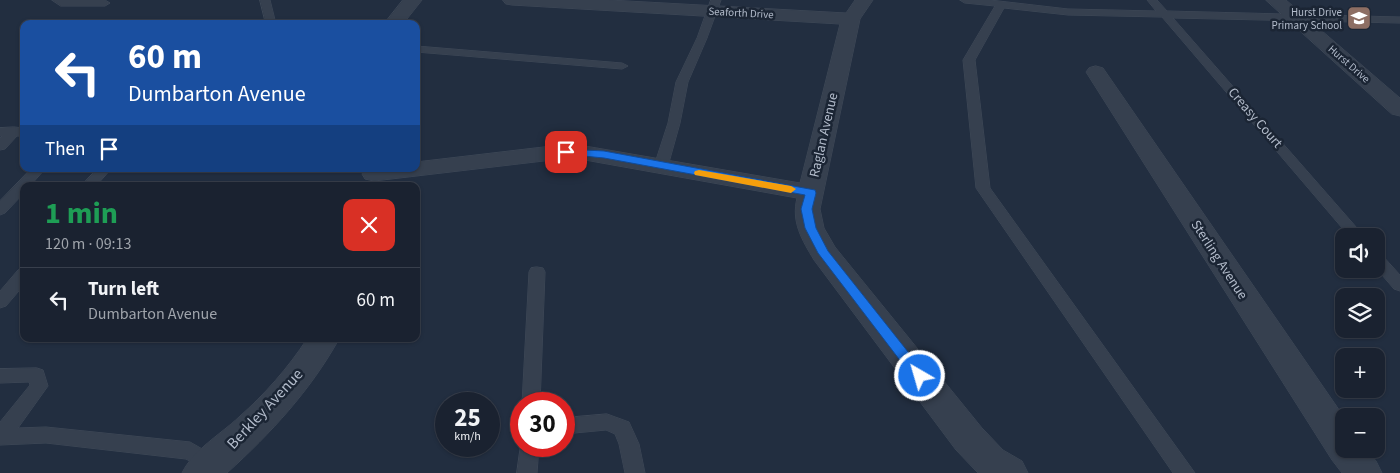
<!DOCTYPE html>
<html lang="en">
<head>
<meta charset="utf-8">
<style>
  body { margin:0; font-family:"Source Sans 3",sans-serif; background:#272f3c; color:#f1f3f6; height:100vh; display:flex; flex-direction:column; font-size:19px; white-space:nowrap }
  * { box-sizing:border-box; margin:0 }
  p { font-size:16px; color:#9fa4ab }
  .icon { flex:none; width:28px; height:28px; fill:none; stroke:currentColor; stroke-width:2; stroke-linecap:round; stroke-linejoin:round }
  .map { position:relative; flex:1; overflow:hidden }
  .drawer { position:absolute; left:20px; top:182px; width:400px; height:160px; display:flex; flex-direction:column; background:#1a2230; border-radius:10px; box-shadow:0 1px 4px #0004,0 0 0 1px #383f4c }
  .drawer>* { flex:none }
  .guide { position:absolute; left:20px; top:20px; width:400px; height:152px; border-radius:10px; box-shadow:0 1px 4px #0004,0 0 0 1px #383f4c; background:#1a4fa0; color:#fff; overflow:hidden }
  .fabs { position:absolute; left:1335px; top:228px; display:grid; gap:10px }
  .fabs a { display:grid; place-items:center; width:50px; height:50px; border-radius:10px; background:#1a2230; box-shadow:0 1px 4px #0004,0 0 0 1px #383f4c; font-size:25px }
  .speed { position:absolute; left:435px; top:392px; display:flex; gap:10px; font-size:25px; font-weight:700; text-align:center }
  .speed>* { display:grid; place-content:center; width:65px; height:65px; border-radius:50%; background:#1a2230; box-shadow:0 1px 4px #0004,0 0 0 1px #383f4c; line-height:1 }
  .speed small { font-size:12px; font-weight:400 }
  .speed .limit { border:8px solid #d22; background:#fff; color:#111 }
  .pin { position:absolute; display:grid; place-items:center; width:42px; height:42px; color:#fff; margin:-21px; border-radius:10px; box-shadow:0 2px 8px #0006 }
  .me { position:absolute; width:55px; margin:-28px; rotate:322deg; stroke-linejoin:round; filter:drop-shadow(0 0 4px #0008) }
  .turn { display:flex; align-items:center; gap:18px; height:105px; padding:0 25px; font-size:22px }
  .turn .icon { width:65px; height:65px; stroke-width:2.5 }
  .turn b { display:block; font-size:35px; line-height:42px }
  .then { display:flex; align-items:center; height:48px; padding:0 25px; background:#0003; gap:10px; font-size:19px }
  .round { display:grid; place-items:center; flex:none; width:52px; height:52px; border-radius:10px; background:#272f3c }
  .head { display:flex; align-items:center; justify-content:space-between; height:85px; padding:0 25px }
  h1 { font-size:30px; font-weight:700; line-height:38px; color:#1e9e55 }
  ul { padding:0; list-style:none }
  li { display:flex; align-items:center; gap:15px; height:65px; padding:0 25px; border-top:1px solid #383f4c }
  li div { flex:1 }
  li b { display:block; font-size:19px }
  li em { font-style:normal }
  .map>svg:first-child { display:block }
  .lines { fill:none; stroke-linecap:round; stroke-linejoin:round }
  .lane-casing { stroke:#3f4958; stroke-width:1 }
  .street-casing { stroke:#3f4958; stroke-width:1 }
  .lane { fill:#36404f; fill-rule:evenodd }
  .street { fill:#36404f; fill-rule:evenodd }
  .route { fill:#1a73e8; stroke:#114b97 }
  .slow { fill:#f59e0b }
  .labels { text-anchor:middle; dominant-baseline:central; stroke-width:5; stroke-linejoin:round; paint-order:stroke }
  .far-poi-label { font-size:11px; fill:#b2bbca; stroke:#1b2534; text-anchor:end }
  .far-street-label { font-size:11px; fill:#b2bbca; stroke:#1b2534 }
  .street-label { font-size:14px; fill:#b2bbca; stroke:#1b2534 }
  .near-street-label { font-size:16px; fill:#b2bbca; stroke:#1b2534 }
</style>
</head>
<body>
<div class="map">
<svg width="1400" height="473" viewBox="0 0 1400 473">
  <rect width="100%" height="100%" fill="#222e40"/>
  <g class="lines">
    <defs>
      <path id="lane" d="M52 0H105L110 3 105 6H61Z
        M260 0H270L276 24H266Z
        M711 0H721L707 38 688 82 680 123 668 166 666 169H656L654 166 668 123 676 82 697 38Z
        M960 0H990L1068 9 1156 11 1147 0H1157L1167 11 1400 17V23L1173 18 1364 236H1349L1162 17 1068 15 1004 8 975 60 990 188 1195 473H1173L976 188 963 60 995 6 965 3Z
        M416 46 622 63 628 66 622 69 416 52Z
        M14 127 24 128V136H17L5 149 0 150V138L2 136H0V128Z
        M31 169H45L30 186H24V193L5 213 0 215V201Z
        M97 169H111L96 186H86L84 183Z
        M1376 253 1381 254 1400 275V291L1394 289 1376 268Z
        M537 267 543 268 545 272 540 404H522L529 272 531 268Z
        M24 269V285L6 306 0 308V291L18 270Z
        M37 368 43 370 48 386 18 428 46 427 190 442 218 458 221 464 218 470 211 473 186 459 46 443 0 445V422L30 385 29 382 0 383V369Z
        M607 414 629 422 639 444 645 473H625L619 444 615 434 606 430 564 434V418Z
        M521 442V446H539L537 473H517Z"/>
      <path id="street" d="M403 0H422L403 24H384Z
        M503 0H609L846 13 855 0H873L860 19 820 209 824 228 835 247 982 428 1003 450 1022 461 1028 473H978L956 450 814 260C802 240 791 222 797 198L585 160H552L374 181 365 179 362 174 365 169H416V162L552 146H585L800 183 840 24 512 5 506 4Z
        M1266 0H1286L1400 98V116L1392 114Z
        M1096 66 1103 68 1344 417V449H1366L1376 461 1382 473H1342L1332 460 1086 72 1089 68Z
        M307 339H339C310 391 271 433 227 473H182C193 450 221 434 239 417 265 394 288 368 307 339Z"/>
    </defs>
    <use href="#lane" class="lane-casing"/>
    <use href="#street" class="street-casing"/>
    <use href="#lane" class="lane"/>
    <use href="#street" class="street"/>
  </g>
  <path class="route" d="M566 149 604 151 815 190 816 193 812 209 816 228 828 251 924 372 926 376 924 380 920 381 915 380 818 253 805 228 801 209 805 195 604 158 563 154 561 152Z"/>
  <path class="slow" d="M699 170 791 186 796 189 791 193 695 175 694 173 695 171Z"/>
  <defs>
    <symbol id="school-square" viewBox="-11 -11 22 22"><rect x="-9" y="-9" width="18" height="18" rx="4" fill="#8d6e63" stroke="#1b2534"/><path d="M0-5L7-2L0 1L-7-2ZM-4 1L0 2.5L4 1V4Q0 6-4 4Z" fill="#fff"/></symbol>
  </defs>
  <g fill-rule="evenodd">
    <use href="#school-square" x="1345" y="4" width="28" height="28"/>
  </g>
  <g class="labels">
    <g class="far-poi-label">
      <text x="1342" y="12">Hurst Drive<tspan x="1342" dy="13">Primary School</tspan></text>
    </g>
    <g class="far-street-label">
      <text transform="translate(741 13) rotate(3)">Seaforth Drive</text>
      <text transform="translate(1349 64) rotate(41)">Hurst Drive</text>
    </g>
    <g class="street-label">
      <text transform="translate(1255 118) rotate(49)">Creasy Court</text>
      <text transform="translate(824 135) rotate(-77)">Raglan Avenue</text>
      <text transform="translate(1219 260) rotate(57)">Sterling Avenue</text>
    </g>
    <g class="near-street-label">
      <text transform="translate(265 409) rotate(-47)">Berkley Avenue</text>
    </g>
  </g>
</svg>
<div class="fabs">
<a><svg class="icon" aria-label="sound" viewBox="0 0 24 24"><path d="M4 9h4l5-4v14l-5-4H4zM17 9q2 3 0 6"/></svg></a>
<a><svg class="icon" aria-label="layers" viewBox="0 0 24 24"><path d="M12 4l9 5-9 5-9-5zM3 14l9 5 9-5"/></svg></a>
<a>+</a>
<a>−</a>
</div>
<div class="speed"><div>25<small>km/h</small></div><div class="limit">30</div></div>
<div class="pin" style="left:566px;top:152px;background:#d93025"><svg class="icon" aria-label="arrive" viewBox="0 0 24 24"><path d="M6 21V4h12l-3 4 3 4H6"/></svg></div>
<svg class="me" style="left:920px;top:376px" viewBox="-20 -20 40 40"><circle r="17" fill="#1a73e8" stroke="#fff" stroke-width="3"/><path d="M0-11L8 9 0 5-8 9z" fill="#fff"/></svg>
<div class="guide">
<div class="turn"><svg class="icon" aria-label="left" viewBox="0 0 24 24"><path d="M17 20v-9H6M10 6l-5 5 5 5"/></svg><div><b>60 m</b>Dumbarton Avenue</div></div>
<div class="then">Then<svg class="icon" aria-label="arrive" viewBox="0 0 24 24"><path d="M6 21V4h12l-3 4 3 4H6"/></svg></div>
</div>
<section class="drawer">
<div class="head"><div><h1>1 min</h1><p>120 m · 09:13</p></div><a class="round" style="background:#d93025;color:#fff"><svg class="icon" aria-label="close" viewBox="0 0 24 24"><path d="M6 6l12 12M18 6L6 18"/></svg></a></div>
<ul>
<li><svg class="icon" aria-label="left" viewBox="0 0 24 24"><path d="M17 20v-9H6M10 6l-5 5 5 5"/></svg><div><b>Turn left</b><p>Dumbarton Avenue</p></div><em>60 m</em></li>
</ul>
</section>
</div>
</body>
</html>
